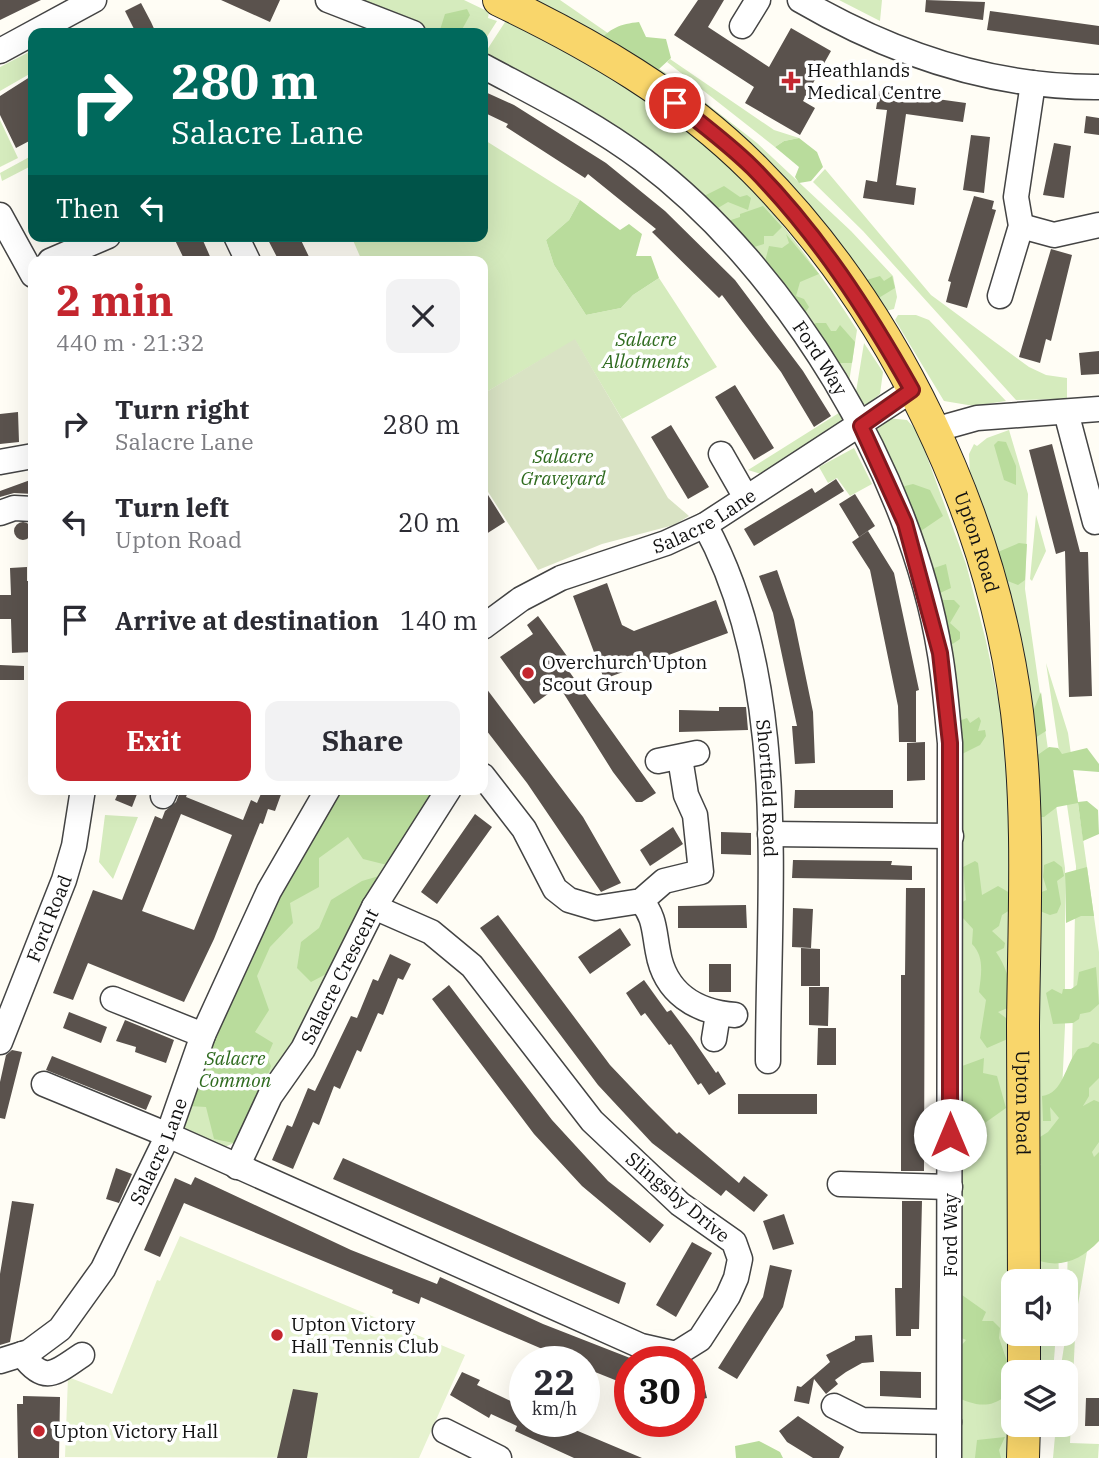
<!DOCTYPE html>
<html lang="en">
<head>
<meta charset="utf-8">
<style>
  body { margin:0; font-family:"IBM Plex Serif",serif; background:#f2f2f3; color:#2b2b33; height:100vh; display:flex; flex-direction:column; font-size:26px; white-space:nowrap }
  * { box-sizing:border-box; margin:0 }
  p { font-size:23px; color:#7c7c81 }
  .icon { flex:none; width:38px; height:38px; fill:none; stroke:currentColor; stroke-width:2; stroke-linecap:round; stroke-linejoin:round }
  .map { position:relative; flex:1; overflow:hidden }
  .side { position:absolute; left:28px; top:256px; width:460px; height:539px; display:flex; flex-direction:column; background:#fff; border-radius:14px; box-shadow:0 7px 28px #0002 }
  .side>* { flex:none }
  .hud { position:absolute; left:28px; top:28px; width:460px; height:214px; border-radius:14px; box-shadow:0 7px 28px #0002; background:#00695c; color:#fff; overflow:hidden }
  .fabs { position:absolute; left:1001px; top:1269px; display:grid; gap:14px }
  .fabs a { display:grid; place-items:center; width:77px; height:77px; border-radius:14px; background:#fff; box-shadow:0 7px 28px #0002; font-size:35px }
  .speed { position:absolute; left:509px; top:1346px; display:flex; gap:14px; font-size:35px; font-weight:700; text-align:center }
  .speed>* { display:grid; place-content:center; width:91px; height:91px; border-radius:50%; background:#fff; box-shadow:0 7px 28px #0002; line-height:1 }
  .speed small { font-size:18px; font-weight:400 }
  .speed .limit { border:10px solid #d22; background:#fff; color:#111 }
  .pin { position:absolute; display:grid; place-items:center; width:60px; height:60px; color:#fff; margin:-30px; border:4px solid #fff; border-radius:50%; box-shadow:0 2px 7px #0007 }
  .me { position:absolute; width:77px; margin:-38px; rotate:0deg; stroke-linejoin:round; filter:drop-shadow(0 0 5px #0008) }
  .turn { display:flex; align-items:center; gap:24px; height:147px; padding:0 28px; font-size:32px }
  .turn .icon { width:91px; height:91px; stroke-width:2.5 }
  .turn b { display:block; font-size:49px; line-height:60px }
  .then { display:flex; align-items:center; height:66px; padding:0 28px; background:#0003; gap:14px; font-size:26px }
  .round { display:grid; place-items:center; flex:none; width:74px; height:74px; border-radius:14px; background:#f2f2f3 }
  .headline { display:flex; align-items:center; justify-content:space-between; height:119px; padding:0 28px }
  h1 { font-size:42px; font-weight:700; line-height:52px; color:#c4262e }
  .button { display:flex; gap:14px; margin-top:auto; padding:14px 28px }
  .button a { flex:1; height:80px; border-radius:14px; background:#c4262e; color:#fff; font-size:28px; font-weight:700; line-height:80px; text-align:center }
  .button a+a { background:#f2f2f3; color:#2b2b33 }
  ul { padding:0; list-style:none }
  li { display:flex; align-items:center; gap:21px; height:98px; padding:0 28px }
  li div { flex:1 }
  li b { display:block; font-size:26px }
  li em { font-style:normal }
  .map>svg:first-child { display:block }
  .green { fill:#d5ebbd }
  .forest { fill:#b9dc9c }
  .cemetery { fill:#d9e3c4 }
  .pitch { fill:#e6f2cf }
  .building { fill:#5a524d; fill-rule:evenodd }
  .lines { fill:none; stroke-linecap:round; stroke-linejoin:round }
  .minor-casing { stroke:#444; stroke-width:27 }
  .major-casing { stroke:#222; stroke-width:34 }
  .minor { stroke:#fff; stroke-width:24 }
  .major { stroke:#f9d66b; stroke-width:32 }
  .route-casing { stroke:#7f191e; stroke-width:18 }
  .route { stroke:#c4262e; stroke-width:12 }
  .poi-dot { fill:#c4262e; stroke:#fff; stroke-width:2.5 }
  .labels { text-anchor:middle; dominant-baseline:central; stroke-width:7; stroke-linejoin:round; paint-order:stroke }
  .poi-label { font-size:19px; fill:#111; stroke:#fff; text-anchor:start }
  .park-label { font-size:19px; font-style:italic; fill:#2f6b1f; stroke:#fff }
  .street-label { font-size:19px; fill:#111; stroke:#fff }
</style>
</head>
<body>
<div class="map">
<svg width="1099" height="1458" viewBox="0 0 1099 1458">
  <rect width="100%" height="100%" fill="#fffdf5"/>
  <path class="green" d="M348 0H464L489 12 488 18 497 21 483 43V33H425Z
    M520 0H560L683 85 757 143 851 231 893 276 897 297 894 309 885 311 818 220Z
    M839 0H882L880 21Z
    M507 19C559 45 611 73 660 107 737 160 807 251 857 330L848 389 717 220 483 56Z
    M33 50V72L0 91V67Z
    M670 59 774 130 799 138 784 141 775 147 667 62Z
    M0 120 18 158 0 167Z
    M483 139 580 200 569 220 546 240 554 265 586 315 621 308 633 295 659 278 717 367 622 419 575 340 483 394V261H362L352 238 483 236Z
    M33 155V165L2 181 0 173Z
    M825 169 931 295 1029 367 1046 375 1067 378V399L1016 400 863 231 813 182Z
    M898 315H916L929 320 1006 401 974 406 944 401 895 320Z
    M864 343 883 372 880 394 868 404H861L855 398Z
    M842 411V419L838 424 761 474 748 470Z
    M887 418 907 420 918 432 966 564 986 641 1002 717 1010 796 1009 1458H953L954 760 878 440 877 425Z
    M1009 430 1028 494 1025 589 1065 868V1026L1057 1201 1059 1281H1032L1018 643 998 552 970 476 969 454 974 444 977 446 987 438Z
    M854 448 872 484 850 496 837 478 828 483 819 467Z
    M1036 515 1046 551 1032 581 1030 579Z
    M1046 663 1068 733 1099 952V1181L1076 1316 1070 1443 1099 1444 1098 1458H1053L1056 1425 1066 1424V1372H1060L1066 1334 1076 866Z
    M333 789H440L293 1048 234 1143 220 1149 186 1134 184 1121Z
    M105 815 138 817 113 879 99 862Z
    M1031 1334H1056L1053 1372H1031Z"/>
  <path class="forest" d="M467 9 470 15 460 33H439L445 14Z
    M639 22 646 37 666 39 671 58 659 69 643 73 597 43C610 28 620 24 639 22Z
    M799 138 817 152 823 167 811 181 799 183 795 177 799 167 775 147 784 141Z
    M724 186 740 197 747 195 751 198 748 210 728 202 713 211 704 196Z
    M580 200 620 230 629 224 642 234 636 256H651L659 278 633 295 621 308 586 315 554 265 546 240 569 220Z
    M763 206 782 227 773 236H764V244L754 247 757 252 724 227 731 220 740 217V214Z
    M786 234 819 274 800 282 796 296 804 299 809 307 805 313 799 315 763 269 769 246 782 248 789 243Z
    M880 276 884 281 892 276 895 288 877 299 863 281Z
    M816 323H826L831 331H836L840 325 855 342 852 363H831L808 327Z
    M998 441 1006 442 1016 466V485L1004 480 994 445Z
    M913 484 930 490 943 516 915 535 897 488Z
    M1019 543 1027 544 1025 580 1018 585 1005 580 998 552Z
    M946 564 951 588 940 593 929 588 925 571Z
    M943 600H954L960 606 950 623 960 632V639L945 649 934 607Z
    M1041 692 1046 731 1027 743 1025 712 1034 709Z
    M979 717 981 721 978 731 985 730 986 736 980 745 958 756 953 723 967 718 970 723Z
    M1049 747 1058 748 1062 754 1087 748 1099 764V772L1073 770 1078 802 1087 801 1098 810 1099 834 1083 841 1078 803 1057 807 1044 817H1032L1029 761Z
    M333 789H372L384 794 390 789H437L387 865 363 859 348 837 319 858V887L290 903 293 923 270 947 257 976 269 1010 255 1032 273 1043 267 1057 271 1066 260 1098 234 1143 214 1139 206 1107 189 1106 213 1028Z
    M975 861 978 863 982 895 998 886 1010 893V910L1002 915 999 926 992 931 1005 943 1004 948 996 952C1007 968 1013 987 1010 1007L998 1012 1010 1021V1038L987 1048 980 1038 986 1000 979 992C981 975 985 957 972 944L973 929 962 917 959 904 966 900 963 867Z
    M1054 861 1062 867 1064 876 1057 881 1061 904 1057 913 1050 915 1032 908 1033 895 1047 890 1043 877 1044 865Z
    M1087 867 1094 916H1081L1066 923 1065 873Z
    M379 876 332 971 311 982 297 968 301 942 319 928 331 900 362 881Z
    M1096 967 1099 1004 1090 1012 1080 1014 1079 1019 1073 1023 1053 1024 1046 993 1052 989 1062 994 1063 989H1071L1077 985 1079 972Z
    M1093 1042 1099 1044V1078L1089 1088V1096L1083 1106 1094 1100 1099 1102V1142L1092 1152 1094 1157 1099 1152V1241C1080 1261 1058 1270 1032 1258V1176L1041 1164 1032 1162V1142L1048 1132 1059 1118 1050 1107 1051 1121H1043L1042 1096C1063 1094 1065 1065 1078 1049L1088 1047Z
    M984 1058 983 1073 997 1076 1006 1108 982 1125V1141L956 1163 954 1069Z
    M962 1295 986 1312 982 1321H993L1000 1328 999 1338 1008 1364 1004 1397C988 1410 971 1404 954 1396L957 1351 966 1340 955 1335Z
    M1005 1437 999 1450 1001 1458H975L977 1440Z
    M759 1441 780 1452 783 1458H736L735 1446Z"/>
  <path class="cemetery" d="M575 339 668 498 689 516 674 525 602 544 538 570 483 484V394Z"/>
  <path class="pitch" d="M180 1236 465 1355 419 1458 65 1457 68 1377 112 1394 157 1280 160 1281Z"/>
  <path class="building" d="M0 0H41L0 20Z
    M221 0H280L270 22Z
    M698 0H724L708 27 769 67 791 28 831 51 803 101 815 108 800 135 745 103 754 87 674 35Z
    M926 0 985 2 983 20 925 12Z
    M141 3 151 22 156 33H136L125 11Z
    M990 11 1099 26V45L987 30Z
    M33 75V139L16 148 0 115V96Z
    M483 91 514 105 606 163 665 211 735 280 803 371 831 416 814 427 781 372 722 295 719 298 652 232 656 229 588 174 585 178 506 127 508 124 483 112Z
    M879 91 966 103 963 122 906 114 896 185 916 188 914 205 863 198 866 180 877 182 887 110 876 109Z
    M1086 116 1099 118V135L1084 133Z
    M971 135 990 137 984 193 963 190Z
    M1054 143 1071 146 1064 198 1043 195Z
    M974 196 994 201 992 209 996 210 967 308 946 302 951 282 948 281Z
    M173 236H201L212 261H185Z
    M266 236H299L311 261H279Z
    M1051 249 1072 255 1051 341 1046 339 1040 363 1019 357Z
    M1099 351V374L1081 375 1079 353Z
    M735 385 774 448 754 460 715 397Z
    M18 412 19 442 0 444V414Z
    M671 425 709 487 688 499 651 437Z
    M1052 444 1080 552H1088L1092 696 1069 697 1065 551 1056 554 1029 450Z
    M33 479V494L14 493 0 497V491Z
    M836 479 844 491 754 546 744 529 812 488 815 493Z
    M483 487 505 522 483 536Z
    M855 494 875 526 859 537 839 504Z
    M14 531a9 9 0 1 1 18 0a9 9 0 1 1-18 0Z
    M868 531 894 573 919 690 916 691V742H899L898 706 870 570 852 542Z
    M27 567V581H31L33 652 12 653 11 619H0V595H11L10 568Z
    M777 570 794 620 813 712 815 763 795 764 792 726H797L773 613 759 576Z
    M607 583 622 625 634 631 716 600 728 633 604 679 573 596Z
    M538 616 572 663 566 667 656 793 642 802H636L613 772 559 686 534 704 500 657 533 634 527 625Z
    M0 665 24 666V680H0Z
    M483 684 583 817 621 883 601 892 527 783 483 726Z
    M719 707H746L748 730 679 732V710L719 711Z
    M925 742V780L907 781V743Z
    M120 789H139L132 807 115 800Z
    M181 789H189L186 797 243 820 251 800 257 803 263 789H283L275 811 268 809 263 824 260 823 214 939 184 1002 88 963 73 1000 53 993 93 890 122 900 155 816 162 819 165 811 176 802ZM181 814 232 835 194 930 142 911Z
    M795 790H893V808H794Z
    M475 814 492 827 437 904 421 892Z
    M673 827 683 844 650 866 640 850Z
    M721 832 751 833V855L721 854Z
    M793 860 892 861 891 865 912 866V880L792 878Z
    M906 888H925L924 1171H901V975H905Z
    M746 905 747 928H678V906Z
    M793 908 813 909 811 948 792 947Z
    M498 915 610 1065 648 1105 677 1134 679 1132 739 1183 744 1176 768 1195 754 1212 726 1190 721 1196 652 1143 598 1085 480 928Z
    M620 928 631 945 590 974 578 957Z
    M801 948 820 949V986H801Z
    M390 954 411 964 403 980 398 978 383 1015 378 1013 361 1052 357 1050 340 1089 334 1086 319 1125 313 1122 293 1169 272 1160 287 1125 292 1127 308 1088 315 1091 351 1016 357 1018 373 979 378 981Z
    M709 964H731V992H709Z
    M644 980 667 1012 671 1010 692 1038 716 1073 718 1071 726 1084 709 1095 701 1083 698 1085 671 1044 669 1045 645 1013 641 1016 626 993Z
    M449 985 552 1120 608 1181 664 1225 650 1243 582 1186 534 1134 432 999Z
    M809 987H829L828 1026 809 1025Z
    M69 1012 107 1027 101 1043 63 1028Z
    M125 1020 174 1040 166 1063 135 1052 136 1047 116 1041Z
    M818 1028H836V1065H817Z
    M12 1050 22 1052 5 1119 0 1118V1082L6 1055Z
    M52 1056 152 1096 146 1110 46 1070Z
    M738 1094H817V1114H738Z
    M343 1158 626 1283 619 1304 333 1179Z
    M116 1168 132 1174 119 1203 106 1199Z
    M195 1177 351 1250 437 1284 440 1277 543 1324 630 1358V1386L585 1368 584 1362H574L547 1351 421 1297 419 1304 392 1293 393 1290 184 1203 160 1257 144 1250 175 1178 191 1185Z
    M12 1201 34 1204 10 1342 0 1345V1274Z
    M902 1201H922L919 1329H911V1336H896L895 1288H902Z
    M784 1214 794 1244 773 1250 763 1221Z
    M692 1242 712 1253 676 1317 656 1305Z
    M770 1265 792 1270 783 1307 737 1379 718 1368 763 1297Z
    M872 1335 874 1362 862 1363 846 1372 835 1380 838 1384 826 1394 814 1379 809 1404 794 1401 797 1386 801 1387 830 1362 826 1355 855 1340V1336Z
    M880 1371 921 1372V1398L880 1396Z
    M462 1372 480 1380 477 1385 525 1408V1421H554L642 1458H574L515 1431 517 1426 491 1414 489 1418 450 1395Z
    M702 1376 707 1398 690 1402V1378Z
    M293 1389 318 1393 307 1458H277Z
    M23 1396 60 1397 59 1458H18L17 1404H23Z
    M1086 1398H1099V1426H1085Z
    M798 1416 844 1447 839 1458H813L787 1442 779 1431Z"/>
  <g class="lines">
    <defs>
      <g id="minor">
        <path d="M328 0 413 33"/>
        <path d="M800 0C891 53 993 88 1099 87"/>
        <path d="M742 26 758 0"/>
        <path d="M0 51 94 0"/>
        <path id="s1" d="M483 66C537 95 594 123 643 160 788 269 911 474 940 654 945 683 947 714 950 743L949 1458"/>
        <path d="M0 215 33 275"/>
        <path d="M1021 226 1054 235 1099 225"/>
        <path d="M236 236 248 261"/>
        <path d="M50 261 108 236"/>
        <path d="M1000 296 1021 226 1016 197 1033 83"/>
        <path d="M1066 412 1095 522"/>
        <path d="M934 430 977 418 1099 409"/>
        <path d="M721 454 745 496"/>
        <path d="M0 462 33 456"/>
        <path d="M0 513 14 508 33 509"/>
        <path id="s2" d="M705 525C791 682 768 888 768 1061"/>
        <path id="s3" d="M483 627 521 599 561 578 666 543 705 525 912 390"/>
        <path d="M658 761 697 753"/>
        <path d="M483 776 524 829 555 889 569 900 596 908 641 901 664 881 701 872 695 815 686 795 680 758"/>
        <path d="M163 796 166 789"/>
        <path d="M770 834 951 836"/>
        <path d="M641 901C655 916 654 932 658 952 665 993 696 1012 735 1015"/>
        <path d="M113 999 203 1035"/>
        <path d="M714 1039 718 1014"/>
        <path id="s4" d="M0 1042 64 880 74 846 83 789"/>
        <path d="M44 1084 168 1135 641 1346 676 1354 700 1339 728 1296 736 1278 740 1259 734 1242 680 1204 592 1121 472 966 431 932 374 907"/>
        <path id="s5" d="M237 1167 270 1096 303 1049 374 907 449 789"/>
        <path d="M840 1184 950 1187"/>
        <path d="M22 1354C45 1386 56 1372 82 1355"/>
        <path id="s6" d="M0 1361 29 1352 60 1329 103 1269 168 1135 203 1035 269 891 328 789"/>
        <path d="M834 1406 862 1420 949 1422"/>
        <path d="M445 1431 499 1458"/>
      </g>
      <g id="major">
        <path id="s7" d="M499 0C591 44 681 96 754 169 894 309 992 516 1017 712 1030 817 1024 922 1023 1026 1023 1111 1024 1196 1024 1281"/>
        <path d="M1024 1372V1334"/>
        <path d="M1023 1458 1024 1424"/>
      </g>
    </defs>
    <use href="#minor" class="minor-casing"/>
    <use href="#major" class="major-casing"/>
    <use href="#minor" class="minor"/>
    <use href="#major" class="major"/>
  </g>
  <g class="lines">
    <defs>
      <path id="route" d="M675 103C702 124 730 145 753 168 818 234 867 310 912 390L861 426 905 523 940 653 950 743V1135"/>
    </defs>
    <use href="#route" class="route-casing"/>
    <use href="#route" class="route"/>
  </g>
  <g class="poi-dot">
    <path d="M787.5 70.5h7v7h7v7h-7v7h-7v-7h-7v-7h7z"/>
    <circle cx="528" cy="673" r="7"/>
    <circle cx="277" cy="1335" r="7"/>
    <circle cx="39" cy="1431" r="7"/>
  </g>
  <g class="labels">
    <g class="poi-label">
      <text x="807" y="70">Heathlands<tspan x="807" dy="22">Medical Centre</tspan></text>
      <text x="542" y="662">Overchurch Upton<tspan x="542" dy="22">Scout Group</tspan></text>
      <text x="291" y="1324">Upton Victory<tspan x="291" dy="22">Hall Tennis Club</tspan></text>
      <text x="53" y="1431">Upton Victory Hall</text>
    </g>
    <g class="park-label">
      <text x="646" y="339">Salacre<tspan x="646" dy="22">Allotments</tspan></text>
      <text x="563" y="456">Salacre<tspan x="563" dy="22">Graveyard</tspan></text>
      <text x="235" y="1058">Salacre<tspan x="235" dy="22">Common</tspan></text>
    </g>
    <g class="street-label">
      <text stroke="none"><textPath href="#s1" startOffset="453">Ford Way</textPath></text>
      <text stroke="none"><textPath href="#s3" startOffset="247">Salacre Lane</textPath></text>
      <text stroke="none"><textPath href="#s7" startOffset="746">Upton Road</textPath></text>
      <text stroke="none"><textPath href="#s2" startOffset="273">Shortfield Road</textPath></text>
      <text stroke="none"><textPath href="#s4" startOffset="133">Ford Road</textPath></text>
      <text stroke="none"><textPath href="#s5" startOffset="217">Salacre Crescent</textPath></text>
      <text stroke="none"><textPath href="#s7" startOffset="1312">Upton Road</textPath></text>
      <text stroke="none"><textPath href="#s6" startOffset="273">Salacre Lane</textPath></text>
      <text transform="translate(678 1197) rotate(40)">Slingsby Drive</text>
      <text transform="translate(950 1235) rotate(-90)">Ford Way</text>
    </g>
  </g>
</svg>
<div class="fabs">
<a><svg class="icon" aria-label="sound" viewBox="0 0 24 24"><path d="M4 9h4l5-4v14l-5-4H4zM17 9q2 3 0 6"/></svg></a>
<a><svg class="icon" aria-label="layers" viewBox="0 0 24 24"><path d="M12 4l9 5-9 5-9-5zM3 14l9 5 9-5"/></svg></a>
</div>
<div class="speed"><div>22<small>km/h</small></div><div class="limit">30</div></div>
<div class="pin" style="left:675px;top:103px;background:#d93025"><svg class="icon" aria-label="arrive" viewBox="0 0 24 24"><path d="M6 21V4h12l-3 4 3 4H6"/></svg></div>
<svg class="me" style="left:950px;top:1135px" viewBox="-20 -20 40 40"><circle r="19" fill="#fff"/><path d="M0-13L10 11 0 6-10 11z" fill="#c4262e"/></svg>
<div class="hud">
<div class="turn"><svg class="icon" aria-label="right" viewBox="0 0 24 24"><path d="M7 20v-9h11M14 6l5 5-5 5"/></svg><div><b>280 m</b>Salacre Lane</div></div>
<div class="then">Then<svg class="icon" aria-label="left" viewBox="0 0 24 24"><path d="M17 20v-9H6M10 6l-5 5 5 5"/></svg></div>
</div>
<section class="side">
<div class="headline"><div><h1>2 min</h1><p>440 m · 21:32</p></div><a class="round"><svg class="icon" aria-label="close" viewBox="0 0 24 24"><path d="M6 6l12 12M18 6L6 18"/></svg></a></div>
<ul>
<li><svg class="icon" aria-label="right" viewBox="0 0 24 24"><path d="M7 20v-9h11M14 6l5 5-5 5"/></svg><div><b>Turn right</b><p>Salacre Lane</p></div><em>280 m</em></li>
<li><svg class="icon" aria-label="left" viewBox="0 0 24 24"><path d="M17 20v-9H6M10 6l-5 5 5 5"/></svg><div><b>Turn left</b><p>Upton Road</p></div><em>20 m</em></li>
<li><svg class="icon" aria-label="arrive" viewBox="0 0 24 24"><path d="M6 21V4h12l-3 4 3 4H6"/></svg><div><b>Arrive at destination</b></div><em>140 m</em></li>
</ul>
<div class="button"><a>Exit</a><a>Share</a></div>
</section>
</div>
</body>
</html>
